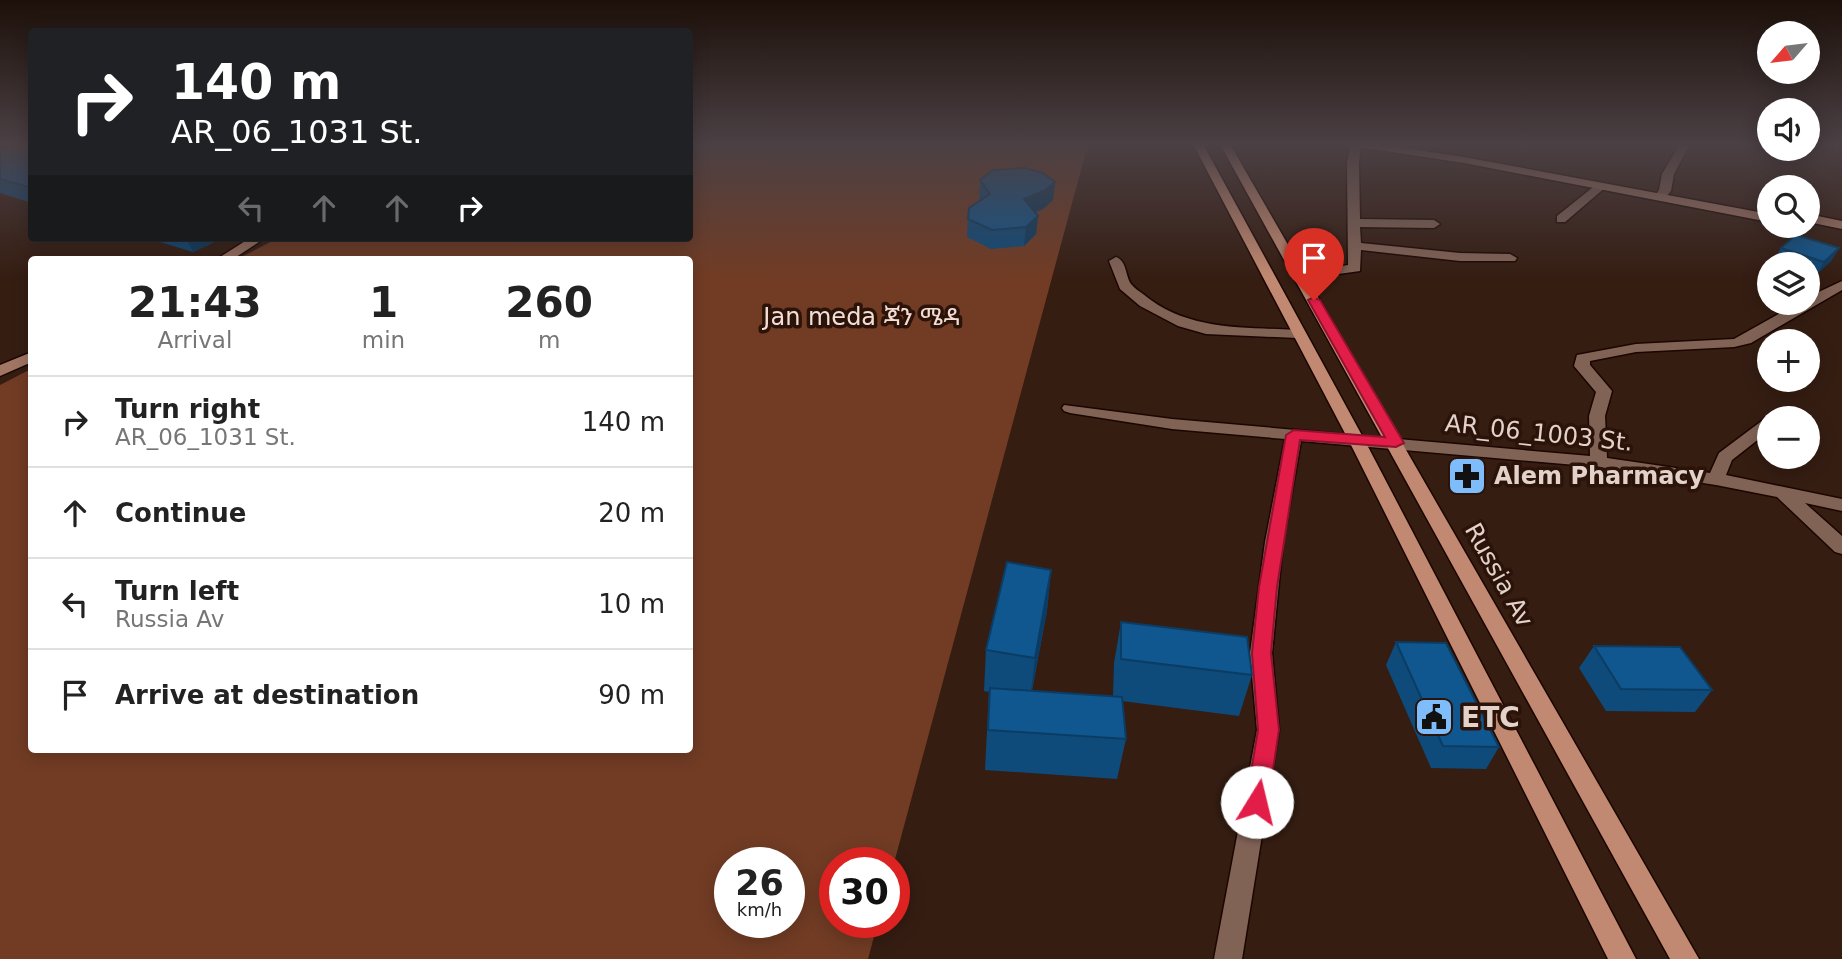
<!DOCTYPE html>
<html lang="en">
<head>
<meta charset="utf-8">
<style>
  body { margin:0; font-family:"DejaVu Sans","Noto Sans Ethiopic",sans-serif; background:#f6f6f6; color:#222; height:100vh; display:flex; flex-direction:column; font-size:26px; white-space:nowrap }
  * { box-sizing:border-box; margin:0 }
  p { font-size:23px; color:#767676 }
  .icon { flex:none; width:38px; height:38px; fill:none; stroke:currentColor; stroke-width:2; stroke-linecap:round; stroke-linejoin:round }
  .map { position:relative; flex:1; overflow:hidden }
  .sheet { position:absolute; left:28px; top:256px; width:665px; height:497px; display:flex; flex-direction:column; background:#fff; border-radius:7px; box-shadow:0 4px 18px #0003 }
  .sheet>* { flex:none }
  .banner { position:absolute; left:28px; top:28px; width:665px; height:214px; border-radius:7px; box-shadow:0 4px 18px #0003; background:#202124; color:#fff; overflow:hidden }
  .needle { width:46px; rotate:242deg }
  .buttons { position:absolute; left:1757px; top:21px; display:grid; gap:14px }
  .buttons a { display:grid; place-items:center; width:63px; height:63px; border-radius:50%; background:#fff; box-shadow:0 4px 18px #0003; font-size:35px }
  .speed { position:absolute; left:714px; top:847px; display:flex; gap:14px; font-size:35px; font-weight:700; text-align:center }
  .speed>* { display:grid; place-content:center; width:91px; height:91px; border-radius:50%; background:#fff; box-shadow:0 4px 18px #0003; line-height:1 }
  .speed small { font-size:18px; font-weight:400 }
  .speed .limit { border:10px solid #d22; background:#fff; color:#111 }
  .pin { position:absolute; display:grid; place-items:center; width:60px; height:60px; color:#fff; margin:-72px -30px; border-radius:50% 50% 50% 0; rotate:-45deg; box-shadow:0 0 7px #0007 }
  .pin .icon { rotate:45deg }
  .me { position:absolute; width:77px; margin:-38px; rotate:9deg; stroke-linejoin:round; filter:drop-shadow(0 0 5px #0008) }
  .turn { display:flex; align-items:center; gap:24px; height:147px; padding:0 28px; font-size:32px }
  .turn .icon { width:91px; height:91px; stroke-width:2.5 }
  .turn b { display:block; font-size:49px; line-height:60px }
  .lanes { display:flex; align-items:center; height:66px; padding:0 28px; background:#0003; justify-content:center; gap:35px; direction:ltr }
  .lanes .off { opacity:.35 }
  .eta { display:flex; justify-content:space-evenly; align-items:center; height:119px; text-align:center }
  .eta b { font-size:42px; font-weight:700; line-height:49px }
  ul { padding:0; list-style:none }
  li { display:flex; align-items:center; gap:21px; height:91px; padding:0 28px; border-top:2px solid #e0e0e0 }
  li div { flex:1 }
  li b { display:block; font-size:26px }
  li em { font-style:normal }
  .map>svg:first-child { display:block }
  .green { fill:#723c24; fill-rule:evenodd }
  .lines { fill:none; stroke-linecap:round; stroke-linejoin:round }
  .street-casing { stroke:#1c0601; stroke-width:3 }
  .secondary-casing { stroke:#1c0601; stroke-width:3 }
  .primary-casing { stroke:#1c0601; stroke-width:3 }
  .street { fill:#816356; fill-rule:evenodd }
  .secondary { fill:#a17664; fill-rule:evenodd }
  .primary { fill:#c18971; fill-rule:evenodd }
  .wall { fill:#0e4b7b }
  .shaded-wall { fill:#0b3d64 }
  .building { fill:#10578f; stroke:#0b3d64; stroke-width:2 }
  .route { fill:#e11d48; stroke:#92132f; stroke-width:2 }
  .labels { text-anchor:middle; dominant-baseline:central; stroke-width:7; stroke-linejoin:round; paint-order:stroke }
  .park-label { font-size:24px; fill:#f4ddd4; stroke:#2b1309 }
  .street-label { font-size:24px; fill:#e3d2ca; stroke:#2b1309 }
  .poi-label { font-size:24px; font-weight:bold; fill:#e3d2ca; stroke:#2b1309; text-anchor:start }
  .near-poi-label { font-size:28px; font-weight:bold; fill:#e3d2ca; stroke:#2b1309; text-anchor:start }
</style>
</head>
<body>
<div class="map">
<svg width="1842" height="959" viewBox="0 0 1842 959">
  <rect width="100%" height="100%" fill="#351d12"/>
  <path class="green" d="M690 144H1088L894 863H835V922H878L868 959H0V385L31 369 32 749H690V259H238L278 238H690ZM730 863H789V922H730Z"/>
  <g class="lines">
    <defs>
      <path id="street" d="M1351 144H1361L1359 162 1360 219 1434 220 1440 224 1434 228 1360 227 1361 243 1460 253 1510 254 1517 258 1515 261H1460L1361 250 1360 271 1295 280V274L1348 265 1347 162Z
        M1680 144H1690L1674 174 1671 191 1664 199H1656L1654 197 1659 190 1662 174Z
        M1597 184 1607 186 1565 222H1557V216Z
        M1116 257C1127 261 1125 275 1131 284 1134 288 1139 291 1143 294 1187 331 1243 327 1297 330L1304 334 1297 338 1206 334 1178 326 1140 306 1120 289 1109 261Z
        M1842 281V290L1751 343 1734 347 1636 352 1590 361V365L1612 391 1605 416 1607 458 1710 473 1719 453 1763 420 1769 418H1770L1769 431 1732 460 1726 475 1842 499V511L1805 503 1842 536V554L1835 552 1777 497 1716 485 1599 467 1301 441 1283 542 1272 653 1279 730 1242 959H1214L1257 730 1250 653 1265 542 1285 439 1172 429 1070 413 1064 411 1062 408 1064 405 1172 419 1590 456 1589 416 1596 392 1574 366 1577 355 1636 344 1734 339 1798 303H1808V297Z"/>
      <path id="secondary" d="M1353 144H1378L1464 157 1769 214V222L1464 163 1358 147Z
        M1808 214 1842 221V229L1808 222Z
        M250 238H265L233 259H217Z
        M32 352V362L0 376V365Z"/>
      <path id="primary" d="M1193 144H1203L1365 441 1636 959H1608L1349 441Z
        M1220 144H1230L1699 959H1670Z"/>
    </defs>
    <use href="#street" class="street-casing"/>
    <use href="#secondary" class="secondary-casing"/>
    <use href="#primary" class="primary-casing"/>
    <use href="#street" class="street"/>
    <use href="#secondary" class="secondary"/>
    <use href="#primary" class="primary"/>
  </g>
  <path class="wall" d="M32 144V203L0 193V150Z
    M980 180 1055 182 1053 200 1043 209 1035 212 1038 216 1036 234 1024 246 991 249 967 237 968 219 981 200 979 198Z
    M147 238H223L193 252Z
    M1781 248H1839L1831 261 1816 275 1808 272V264H1783L1773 261Z
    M1051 570 1047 611 1032 691 1113 696 1114 663 1121 622 1252 675 1239 716 1122 701 1126 739 1117 779 985 770 989 692 984 691 986 650Z
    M1396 642 1499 747 1486 769 1431 768 1386 665Z
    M1594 646 1712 690 1695 712 1606 711 1579 668Z"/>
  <path class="shaded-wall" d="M1055 182 1053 200 1043 209 1023 217 1024 199Z
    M1038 216 1036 234 1024 246 1026 227Z
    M186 238H223L193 252Z
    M1839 248 1831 261 1816 275 1824 262Z
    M1051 570 1047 611 1030 699 1035 658Z"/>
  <path class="building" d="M17 144H32V188L0 179V150Z
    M1025 168 1043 173 1055 182 1044 191 1024 199 1038 216 1026 227 992 230 968 219 969 208 990 194 980 180 993 170Z
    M1796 235 1839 248 1824 262 1781 248Z
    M1007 562 1051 570 1035 658 986 650Z
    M1121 622 1247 637 1252 675 1121 659Z
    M1396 642 1446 643 1499 747 1443 746Z
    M1594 646 1680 647 1712 690 1621 689Z
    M990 688 1122 697 1126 739 988 730Z"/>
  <linearGradient id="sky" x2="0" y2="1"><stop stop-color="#1d100a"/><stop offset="0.52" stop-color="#4b4044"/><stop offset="1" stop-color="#4b4044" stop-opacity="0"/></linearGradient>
  <rect width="1842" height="278" fill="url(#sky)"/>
  <path class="route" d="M1314 297 1320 300 1404 443 1396 447 1300 440 1277 587 1271 653 1279 730 1268 802 1265 809 1257 811 1249 809 1246 802 1258 730 1252 653 1259 587 1286 435 1294 430 1385 437 1308 300Z"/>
  <defs>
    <symbol id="pharmacy-square" viewBox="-11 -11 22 22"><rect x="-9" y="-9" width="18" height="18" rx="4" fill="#7fbdfa" stroke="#2b1309"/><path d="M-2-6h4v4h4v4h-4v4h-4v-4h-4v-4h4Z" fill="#111"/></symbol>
    <symbol id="civic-square" viewBox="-11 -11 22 22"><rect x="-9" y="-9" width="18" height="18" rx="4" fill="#7fbdfa" stroke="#2b1309"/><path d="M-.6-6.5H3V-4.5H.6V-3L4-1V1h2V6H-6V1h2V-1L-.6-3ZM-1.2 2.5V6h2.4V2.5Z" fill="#111"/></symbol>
  </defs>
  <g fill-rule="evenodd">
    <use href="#pharmacy-square" x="1445" y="454" width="44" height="44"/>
    <use href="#civic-square" x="1412" y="695" width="44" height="44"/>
  </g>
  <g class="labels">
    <g class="park-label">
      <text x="862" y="317">Jan meda ጃን ሜዳ</text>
    </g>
    <g class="street-label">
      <text transform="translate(1539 433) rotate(6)">AR_06_1003 St.</text>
      <text transform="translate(1499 575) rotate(61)">Russia Av</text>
    </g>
    <g class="poi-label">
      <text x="1494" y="476">Alem Pharmacy</text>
    </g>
    <g class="near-poi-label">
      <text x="1461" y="717">ETC</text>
    </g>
  </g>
</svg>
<div class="buttons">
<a><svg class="needle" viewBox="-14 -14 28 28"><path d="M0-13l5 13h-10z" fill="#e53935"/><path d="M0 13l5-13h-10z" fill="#767676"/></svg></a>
<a><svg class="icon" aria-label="sound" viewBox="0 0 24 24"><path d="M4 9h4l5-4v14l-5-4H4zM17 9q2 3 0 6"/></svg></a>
<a><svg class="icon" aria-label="search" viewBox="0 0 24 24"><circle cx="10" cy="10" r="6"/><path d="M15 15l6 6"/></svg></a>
<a><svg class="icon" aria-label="layers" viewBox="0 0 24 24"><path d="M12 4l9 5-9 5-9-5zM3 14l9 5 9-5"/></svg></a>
<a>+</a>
<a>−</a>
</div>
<div class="speed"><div>26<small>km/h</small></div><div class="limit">30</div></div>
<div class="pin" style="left:1314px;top:300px;background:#d93025"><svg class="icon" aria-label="arrive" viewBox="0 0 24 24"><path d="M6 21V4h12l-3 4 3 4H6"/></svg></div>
<svg class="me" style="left:1257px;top:802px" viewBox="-20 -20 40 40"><circle r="19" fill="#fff"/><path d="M0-13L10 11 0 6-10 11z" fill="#e11d48"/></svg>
<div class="banner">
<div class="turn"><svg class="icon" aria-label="right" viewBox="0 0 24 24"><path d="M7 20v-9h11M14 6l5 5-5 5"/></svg><div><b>140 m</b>AR_06_1031 St.</div></div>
<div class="lanes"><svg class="icon off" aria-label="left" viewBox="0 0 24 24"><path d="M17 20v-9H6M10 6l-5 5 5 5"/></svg><svg class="icon off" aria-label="ahead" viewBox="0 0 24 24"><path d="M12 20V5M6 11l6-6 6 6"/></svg><svg class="icon off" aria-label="ahead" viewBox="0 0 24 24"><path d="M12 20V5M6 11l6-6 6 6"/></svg><svg class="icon" aria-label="right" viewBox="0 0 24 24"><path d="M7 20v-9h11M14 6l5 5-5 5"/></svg></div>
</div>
<section class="sheet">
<div class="eta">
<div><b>21:43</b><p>Arrival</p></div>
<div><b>1</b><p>min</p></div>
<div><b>260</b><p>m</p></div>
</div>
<ul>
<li><svg class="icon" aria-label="right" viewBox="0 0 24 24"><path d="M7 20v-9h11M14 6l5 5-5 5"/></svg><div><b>Turn right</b><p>AR_06_1031 St.</p></div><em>140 m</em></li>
<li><svg class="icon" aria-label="ahead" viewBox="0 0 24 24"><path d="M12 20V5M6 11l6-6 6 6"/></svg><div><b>Continue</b></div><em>20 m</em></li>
<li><svg class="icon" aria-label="left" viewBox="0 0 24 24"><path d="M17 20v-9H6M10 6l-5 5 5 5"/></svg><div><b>Turn left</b><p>Russia Av</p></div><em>10 m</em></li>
<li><svg class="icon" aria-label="arrive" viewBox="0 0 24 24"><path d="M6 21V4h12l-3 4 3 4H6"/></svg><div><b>Arrive at destination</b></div><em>90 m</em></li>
</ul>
</section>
</div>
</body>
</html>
